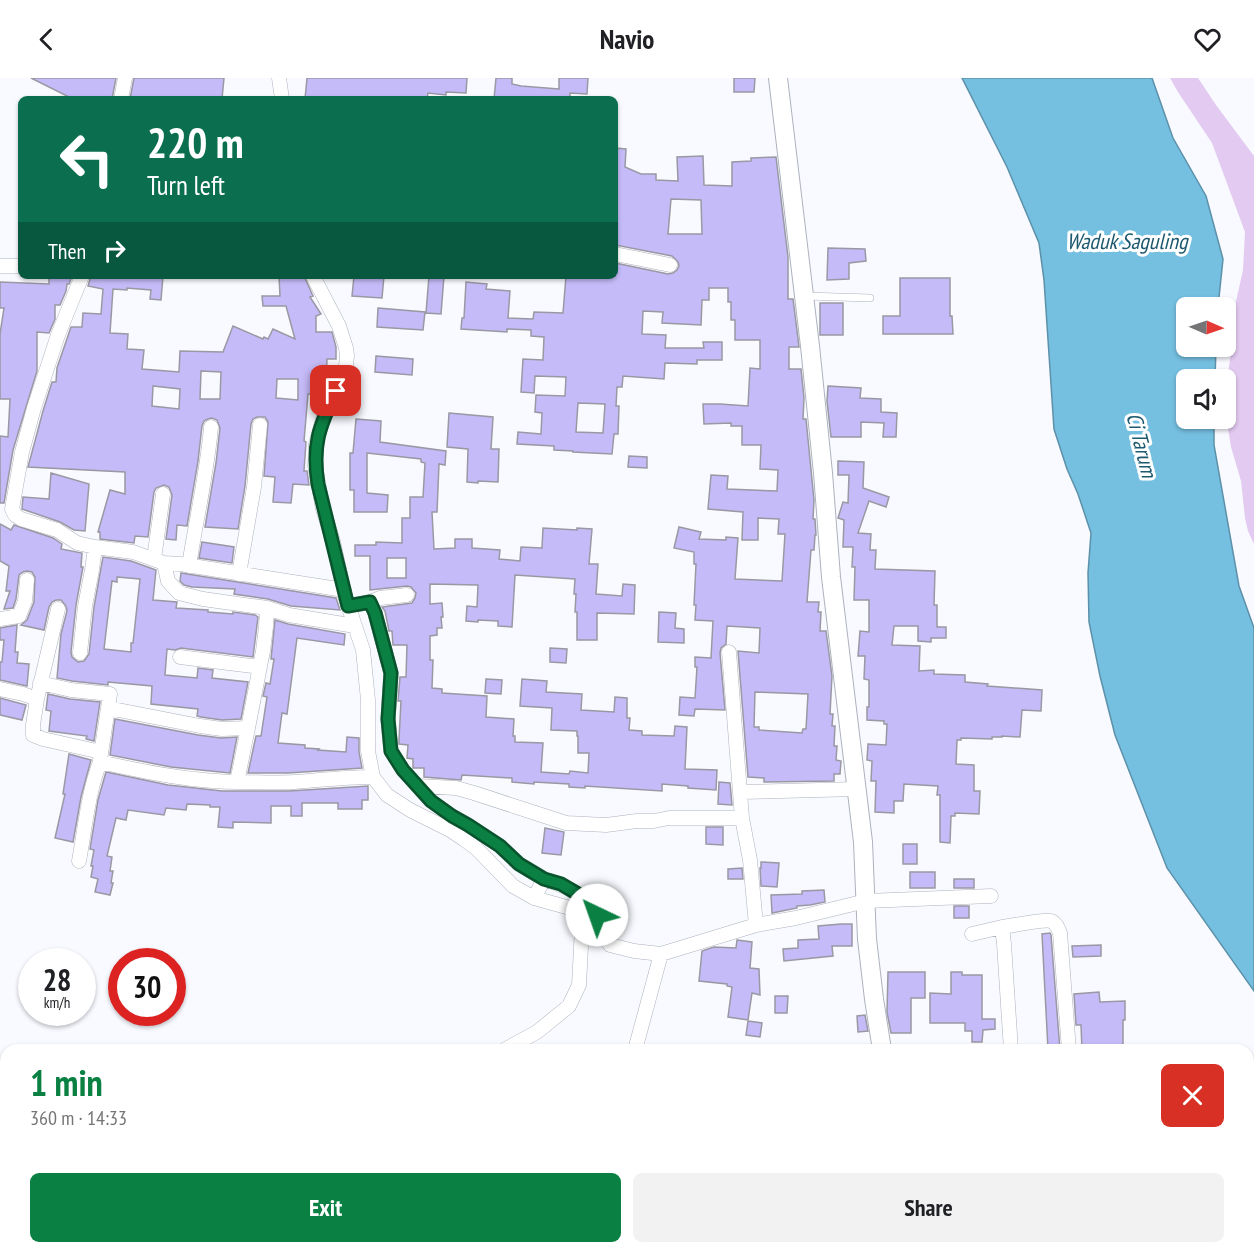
<!DOCTYPE html>
<html lang="en">
<head>
<meta charset="utf-8">
<style>
  body { margin:0; font-family:"PT Sans Narrow",sans-serif; background:#f2f2f2; color:#202124; height:100vh; display:flex; flex-direction:column; font-size:22px; white-space:nowrap }
  * { box-sizing:border-box; margin:0 }
  p { font-size:20px; color:#757577 }
  .icon { flex:none; width:33px; height:33px; fill:none; stroke:currentColor; stroke-width:2; stroke-linecap:round; stroke-linejoin:round }
  .map { position:relative; flex:1; overflow:hidden }
  .panel { position:absolute; left:0px; top:966px; width:1254px; height:210px; display:flex; flex-direction:column; background:#fff; border-radius:18px 18px 0 0; box-shadow:0 2px 4px #0004 }
  .panel>* { flex:none }
  .top-card { position:absolute; left:18px; top:18px; width:600px; height:183px; border-radius:9px; box-shadow:0 2px 4px #0004; background:#0b6e4f; color:#fff; overflow:hidden }
  .needle { width:39px; rotate:92deg }
  .fabs { position:absolute; left:1176px; top:219px; display:grid; gap:12px }
  .fabs a { display:grid; place-items:center; width:60px; height:60px; border-radius:9px; background:#fff; box-shadow:0 2px 4px #0004; font-size:30px }
  .speed { position:absolute; left:18px; top:870px; display:flex; gap:12px; font-size:30px; font-weight:700; text-align:center }
  .speed>* { display:grid; place-content:center; width:78px; height:78px; border-radius:50%; background:#fff; box-shadow:0 2px 4px #0004; line-height:1 }
  .speed small { font-size:15px; font-weight:400 }
  .speed .limit { border:9px solid #d22; background:#fff; color:#111 }
  .pin { position:absolute; display:grid; place-items:center; width:51px; height:51px; color:#fff; margin:-26px; border-radius:12px; box-shadow:0 3px 9px #0006 }
  .me { position:absolute; width:66px; margin:-33px; rotate:318deg; stroke-linejoin:round; filter:drop-shadow(0 0 4px #0008) }
  .turn { display:flex; align-items:center; gap:21px; height:126px; padding:0 30px; font-size:27px }
  .turn .icon { width:78px; height:78px; stroke-width:2.5 }
  .turn b { display:block; font-size:42px; line-height:51px }
  .then { display:flex; align-items:center; height:57px; padding:0 30px; background:#0003; gap:12px; font-size:22px }
  .round { display:grid; place-items:center; flex:none; width:63px; height:63px; border-radius:9px; background:#f2f2f2 }
  .overview { display:flex; align-items:center; justify-content:space-between; height:102px; padding:0 30px }
  h1 { font-size:36px; font-weight:800; line-height:45px; color:#0b8043 }
  .action { display:flex; gap:12px; margin-top:auto; padding:12px 30px }
  .action a { flex:1; height:69px; border-radius:9px; background:#0b8043; color:#fff; font-size:24px; font-weight:800; line-height:69px; text-align:center }
  .action a+a { background:#f2f2f2; color:#202124 }
  header { display:flex; justify-content:space-between; align-items:center; height:78px; padding:0 30px; background:#fff; font-size:27px; font-weight:800 }
  .map>svg:first-child { display:block }
  .green { fill:#e3caf0 }
  .water { fill:#75bfe0; stroke:#5d91a9; stroke-width:1.5 }
  .building { fill:#c6bbf9; stroke:#9998a3; stroke-width:1.5; fill-rule:evenodd }
  .lines { fill:none; stroke-linecap:round; stroke-linejoin:round }
  .service-casing { stroke:#aeb2bd; stroke-width:8 }
  .minor-casing { stroke:#aeb2bd; stroke-width:15 }
  .tertiary-casing { stroke:#aeb2bd; stroke-width:20 }
  .service { stroke:#fff; stroke-width:7 }
  .minor { stroke:#fff; stroke-width:14 }
  .tertiary { stroke:#fff; stroke-width:18 }
  .route-casing { stroke:#07532c; stroke-width:15 }
  .route { stroke:#0b8043; stroke-width:10 }
  .labels { text-anchor:middle; dominant-baseline:central; stroke-width:6; stroke-linejoin:round; paint-order:stroke }
  .water-label { font-size:22px; font-style:italic; fill:#1e5970; stroke:#fff }
</style>
</head>
<body>
<header><svg class="icon" aria-label="back" viewBox="0 0 24 24"><path d="M15 5l-7 7 7 7"/></svg>Navio<svg class="icon" aria-label="heart" viewBox="0 0 24 24"><path d="M12 20l-8-8c-3-5 5-10 8-4 3-6 11-1 8 4z"/></svg></header>
<div class="map">
<svg width="1254" height="1176" viewBox="0 0 1254 1176">
  <rect width="100%" height="100%" fill="#f8faff"/>
  <path class="green" d="M1170 0H1198L1216 27 1254 78V466L1248 453 1245 440 1241 403 1231 369 1227 345 1226 311 1232 266 1235 228 1243 192 1245 154 1212 65 1178 14Z
    M167 1170H301L307 1176H167Z
    M741 1170H803L807 1176H721L723 1172Z"/>
  <path class="water" d="M962 0H1152L1173 60 1206 118 1223 181 1218 229 1186 230V268L1216 269 1215 301 1186 302V340L1214 341V367L1239 508 1254 550V913L1167 790 1115 657 1100 598 1089 544 1088 495 1091 455 1078 416 1067 391 1054 351 1044 202 1039 165 1007 89Z"/>
  <path class="building" d="M31 0H116L112 21H73Z
    M134 0H224L222 21H130Z
    M307 0H467L466 15 446 14V17L428 15 427 21H305Z
    M496 0H512V6L521 8 559 11V0H588L587 16 570 15V21H494Z
    M734 0H755L754 14H734Z
    M615 70 626 71 625 89 641 96H656V102L678 103 677 79 703 78 704 107 732 108V84L751 83V80L776 79 788 179V221H793L799 269H789V291H801L804 320 803 341H806L814 422 813 441H815L816 457H815L814 472H811L807 524H819L818 534H821L820 553H826L832 598 830 636H833L832 648H835L834 668H837L836 682 841 683 840 696H834V703L764 704V700L748 699 738 573 759 575 760 550 727 548 726 566 721 570 720 575 725 632 695 631 694 638 679 637 680 619 695 620 697 589H695V579L711 580 713 543 695 542 696 527H694L696 486H694V474L674 470 679 449 701 454 699 461 726 462V459L738 460 735 501 782 503 785 456H778L779 441 758 440V462H742L743 434 708 431 711 397 728 398 727 411 777 413 778 392 760 391 761 367H742V348H731V345L704 346 703 326H720L748 328 750 290 760 291V262H735V242H731V224H728V210H709V222H702L701 247 662 245 663 234 643 233 642 256 666 257 665 270H704L703 264H722V282H697V286L665 285 664 301 623 298 622 309H617L616 328H619L618 356H614L612 376 573 374V373L554 372V368L517 366 518 354 541 356 542 335 535 334 536 317 565 318 566 299 535 298 534 315 521 314 523 281 543 282 544 259 531 258V252L507 251V254L461 251 462 240H464L466 204 487 206 486 211 510 213 508 240 533 241 534 234 563 235 566 198H615V185L668 196 673 195 677 192 679 188 678 184 672 178 615 167ZM671 121 701 122 702 156H668ZM578 325 605 326 603 355 576 354ZM755 614 808 616 806 651H803L802 655 759 652V649H754Z
    M828 170 865 171 866 183 849 185V201L827 202Z
    M58 198H72L69 206H67L66 213 60 227H55V241L49 255 37 254V293L13 372 4 425H0V358L8 359 10 321H0V256L4 230H0V204L49 206V199H58Z
    M91 198H163L161 222 150 221 151 212 127 210V212L113 211 110 255 128 256 127 271 144 272 142 291 179 294 180 273 223 274 233 248 263 261 264 259 268 261 273 251 295 261 286 228H263L262 218H280L279 198H304L313 218 310 219 321 236 316 238V254H332L336 269V281H327L326 313 325 316H308L304 363 306 364 304 393H307L309 407 293 406 291 425 273 424 275 399 264 398 268 344 265 339H257L253 341 251 346 245 408 238 451 205 449 216 385 220 350 217 342 212 340 208 341 204 343 202 348 198 383 187 448 177 447 176 462 166 461 172 417 169 409 164 407 156 410 154 414 148 459 135 458 134 465 100 461V454H98L110 412 125 416V394L28 389 43 333 52 304H56L57 290 71 249H82L83 235 101 236 103 211 88 208ZM201 293 221 294 220 321H200ZM277 301H298V322L276 320ZM153 308 180 311 179 331 152 328Z
    M354 198H384L382 220 352 218Z
    M429 198H444L441 236 426 235Z
    M900 200H950V238H952L953 256H883V238H900Z
    M820 225H843V257H820Z
    M378 230 425 234 423 252 377 249Z
    M376 278 413 281 412 297 375 294Z
    M828 308 861 310 860 320 881 321V334L897 335 896 359H883L884 345 861 344V359H831L827 323Z
    M449 335 493 339 491 371H499L498 404 478 403V405L467 404 468 371 447 369Z
    M356 341 381 343 380 364 446 373 445 387 439 386 437 434H432L434 471 455 470V461H472V470L500 472 499 481 520 483 521 469 542 470 543 450 577 452V450L592 451 589 486H598L596 516 622 518 623 506 635 507 634 536 597 535V562H577V534H575L576 516H574L575 501 515 497 512 549 498 548V543L478 542V544L466 543 467 528 477 529 478 507 430 506V526L442 525 443 539H441L442 550H437V557L430 558V582H433L432 610 442 611V615L487 618 486 639 514 641 513 658H515V664L543 665 541 694 569 696 570 693 588 695 589 675H578V658H577V653L551 652 552 630 520 628 522 601 547 603 546 614 582 616 581 632 614 634 615 619 627 620V640H630L629 652 642 653V657L674 658 675 648 687 649 685 691 717 692 716 712 688 710V708L662 706V713L585 708V710L569 709V706L534 704V706L512 704V700L462 697 461 702 424 699V690H413V681L407 680 408 667 399 666V662L401 623H398L400 599H406L407 567H393L392 553H389L385 533 382 529 412 525 415 520 416 515 411 509 407 508 370 512V478H355V467H376V464L402 465V440H410V419H423L425 385 421 384V381L367 375V415L388 417 387 434H354V412H350V375H353ZM387 480H406V500H387Z
    M629 378 647 379V390L628 389Z
    M838 383 864 384 863 410 889 419 886 429 869 423 858 455 871 456 870 472H876L875 491 935 493 934 527H937V549H946V560H931V564L918 563V548H894L892 567 920 568 919 593 934 592V596L965 597V604L988 606 987 608 1042 612 1041 633 1022 632 1020 659 1002 658V659H992V661L961 660V662H957L956 686 974 687V713H980L979 736 955 735V738H951L950 765 940 764V717H937L938 708 904 706 903 723H894V735L875 734 876 703H871L872 683 867 682 868 666 886 667 887 646H884V643L867 642V629H869V602L864 601 865 578H858L860 553 869 554V522H854L855 489H852L853 469H843L844 442 838 440 843 424 848 425 849 397H838Z
    M51 395 89 406 85 453 74 452 60 444 22 431 23 419 49 421Z
    M0 446 11 452 14 447 53 460 62 466 61 471 82 475 81 489H83L76 527 71 574 72 579 78 584 84 583 89 576 94 529 103 479 131 483 156 492 153 522 177 524 176 530 208 532V534L233 536V534L255 537 258 539 253 579 181 570 175 572 167 571 165 597 197 600 198 590 213 592 212 600 248 604 241 641 222 642 201 639 197 638 198 631 151 626 152 608 108 604V607L72 603 57 600 61 556 67 533 66 528 61 522H56L52 524 49 529 44 552 21 547 27 542 34 524 35 499 32 494 27 493 23 494 19 497 16 521 13 530 4 531 10 513H6L9 488 0 483ZM117 499 140 501 133 565H131V574L104 571 112 503 117 504Z
    M202 464 234 469 232 485 199 480Z
    M181 495 336 520 340 532 291 528 268 521 234 516 235 511 192 509 184 507 180 503Z
    M659 534 676 535 675 550 684 551V565L658 564Z
    M275 542 288 546 345 556 344 567 297 560 287 636 282 635 278 665 305 667V670L319 671 318 672 346 674 347 659 359 660V674L362 690 288 695H248L256 658H261L267 619 263 618 266 605 270 606 274 581H271Z
    M17 547 15 574H18L17 585 29 586 27 608 0 602V584H2L4 562H0V550Z
    M550 570 567 571 566 585 550 584Z
    M486 601 502 602 501 616 485 615Z
    M48 616 70 621 100 624 94 663 86 661 87 658 49 653 51 633 46 632Z
    M0 620 26 627 22 642 0 637Z
    M115 641 198 657 221 660 237 659 230 695 171 689 110 677Z
    M69 676 91 682 81 719 73 764 55 760 65 716H63Z
    M106 694 168 707 222 713H289L368 708V722H362V731H338V725H302V738H291V728H271V745L233 744V750L218 749 220 729H210V727L187 726 186 732 166 730 164 737 128 732 126 742 116 740 107 778 112 779 110 793H113L111 805H113L110 817 95 814 98 801 91 799 93 788H91L94 772 90 771 98 722Z
    M719 704 730 705 732 727 718 726Z
    M706 749H723V767L706 766Z
    M545 750 564 754 561 777 542 775Z
    M903 766H917V786H903Z
    M761 784 779 785 777 809 761 808 760 790H761Z
    M742 790 743 801H728V791Z
    M910 794H935V810H910Z
    M954 801H974V810H954Z
    M824 812 825 824 810 827 797 828V830L772 835 771 817 802 816V813Z
    M954 828H969V840H954Z
    M841 846H852V868H832L833 878 784 883 783 871 798 870V862L819 861 818 848Z
    M1050 855 1051 857 1060 972H1048L1042 856Z
    M737 862 752 864 750 890 759 891 760 917 752 915 748 942 728 939 732 909 727 908V906L699 903 702 873 714 869 736 870Z
    M1101 867V878L1073 879 1072 868Z
    M888 894H925V920H911V955H891L887 934Z
    M951 894H962V897H982V941H995V951L983 952 982 964H972V953H965V945H930V915L951 916Z
    M1099 914 1100 924 1125 923V942H1123V972H1082L1081 947H1076L1074 916Z
    M775 918H788L787 935H775Z
    M865 937 868 953 858 954 857 938Z
    M748 943 762 945 760 959 746 957Z"/>
  <g class="lines">
    <defs>
      <path id="service" d="M805 218 870 220
        M701 1170 704 1176"/>
      <path id="minor" d="M279 0 282 21
        M121 21 125 0
        M615 176 670 187
        M0 188H21
        M313 198 339 248 346 270 347 277 346 288 336 313 323 341 316 366 315 388 323 431 333 463 345 518 363 572 368 622V673L373 699 387 717 410 732 450 752 465 762 476 770 513 808 534 820 544 801C565 808 586 816 597 837 602 847 604 858 610 867L634 873 661 876 756 847 796 840 866 823 991 818
        M154 481 163 416
        M164 485 180 486 344 512
        M189 488C196 441 207 396 211 349
        M239 496 254 409 260 347
        M370 524 375 535 391 595 388 641 391 673 403 692 431 723 452 738 468 747 500 768 519 786 544 801
        M348 528 370 524 380 520 407 517
        M267 530 289 537 355 548
        M58 531 37 621 33 647V657L43 661 101 674
        M0 541 19 538 25 523 27 502
        M729 574 742 740
        M80 575 85 528 92 492 95 469
        M180 579 260 589
        M40 605 71 612 110 616 108 630 200 648 222 651 248 650 263 573 266 549 267 530 203 521 179 515 168 503 164 485 133 474 95 469 77 465 57 452 21 441 15 437 12 431 22 374 34 330 58 257 82 198
        M0 611 23 616 37 621
        M100 682 108 630
        M237 704 248 650
        M418 708 456 710 474 715 566 745 606 747 637 743H654L669 740H742L750 782 756 847
        M741 714 857 711
        M79 783C85 750 88 715 100 684 145 694 193 704 240 704 258 704 277 705 295 704 321 702 347 699 373 699
        M972 856 1002 849
        M504 972 537 954 569 928 579 907 582 850 580 840 570 830 534 820
        M635 972 661 876
        M1011 972 1004 866 1002 849C1012 848 1043 841 1051 843 1056 845 1058 850 1060 855L1069 972
        M515 1170H525
        M569 1170 581 1176
        M363 1173H394L420 1170
        M117 1176 118 1170
        M604 1176 608 1170
        M657 1176 662 1170"/>
      <path id="tertiary" d="M778 0 810 268 823 395 831 499 863 764 867 861 874 921 882 972
        M946 1170 947 1176"/>
    </defs>
    <use href="#service" class="service-casing"/>
    <use href="#minor" class="minor-casing"/>
    <use href="#tertiary" class="tertiary-casing"/>
    <use href="#service" class="service"/>
    <use href="#minor" class="minor"/>
    <use href="#tertiary" class="tertiary"/>
  </g>
  <g class="lines">
    <defs>
      <path id="route" d="M336 313C319 349 312 367 318 406L348 528 370 524 375 535 391 595 388 641 391 673 403 692 431 723 452 738 468 747 500 768 519 786 544 801 561 806 578 816 589 826 597 837"/>
    </defs>
    <use href="#route" class="route-casing"/>
    <use href="#route" class="route"/>
  </g>
  <g class="labels">
    <g class="water-label">
      <text x="1127" y="163">Waduk Saguling</text>
      <text transform="translate(1142 367) rotate(76)">Ci Tarum</text>
    </g>
  </g>
</svg>
<div class="fabs">
<a><svg class="needle" viewBox="-14 -14 28 28"><path d="M0-13l5 13h-10z" fill="#e53935"/><path d="M0 13l5-13h-10z" fill="#757577"/></svg></a>
<a><svg class="icon" aria-label="sound" viewBox="0 0 24 24"><path d="M4 9h4l5-4v14l-5-4H4zM17 9q2 3 0 6"/></svg></a>
</div>
<div class="speed"><div>28<small>km/h</small></div><div class="limit">30</div></div>
<div class="pin" style="left:336px;top:313px;background:#d93025"><svg class="icon" aria-label="arrive" viewBox="0 0 24 24"><path d="M6 21V4h12l-3 4 3 4H6"/></svg></div>
<svg class="me" style="left:597px;top:837px" viewBox="-20 -20 40 40"><circle r="19" fill="#fff"/><path d="M0-13L10 11 0 6-10 11z" fill="#0b8043"/></svg>
<div class="top-card">
<div class="turn"><svg class="icon" aria-label="left" viewBox="0 0 24 24"><path d="M17 20v-9H6M10 6l-5 5 5 5"/></svg><div><b>220 m</b>Turn left</div></div>
<div class="then">Then<svg class="icon" aria-label="right" viewBox="0 0 24 24"><path d="M7 20v-9h11M14 6l5 5-5 5"/></svg></div>
</div>
<section class="panel">
<div class="overview"><div><h1>1 min</h1><p>360 m · 14:33</p></div><a class="round" style="background:#d93025;color:#fff"><svg class="icon" aria-label="close" viewBox="0 0 24 24"><path d="M6 6l12 12M18 6L6 18"/></svg></a></div>
<div class="action"><a>Exit</a><a>Share</a></div>
</section>
</div>
</body>
</html>
